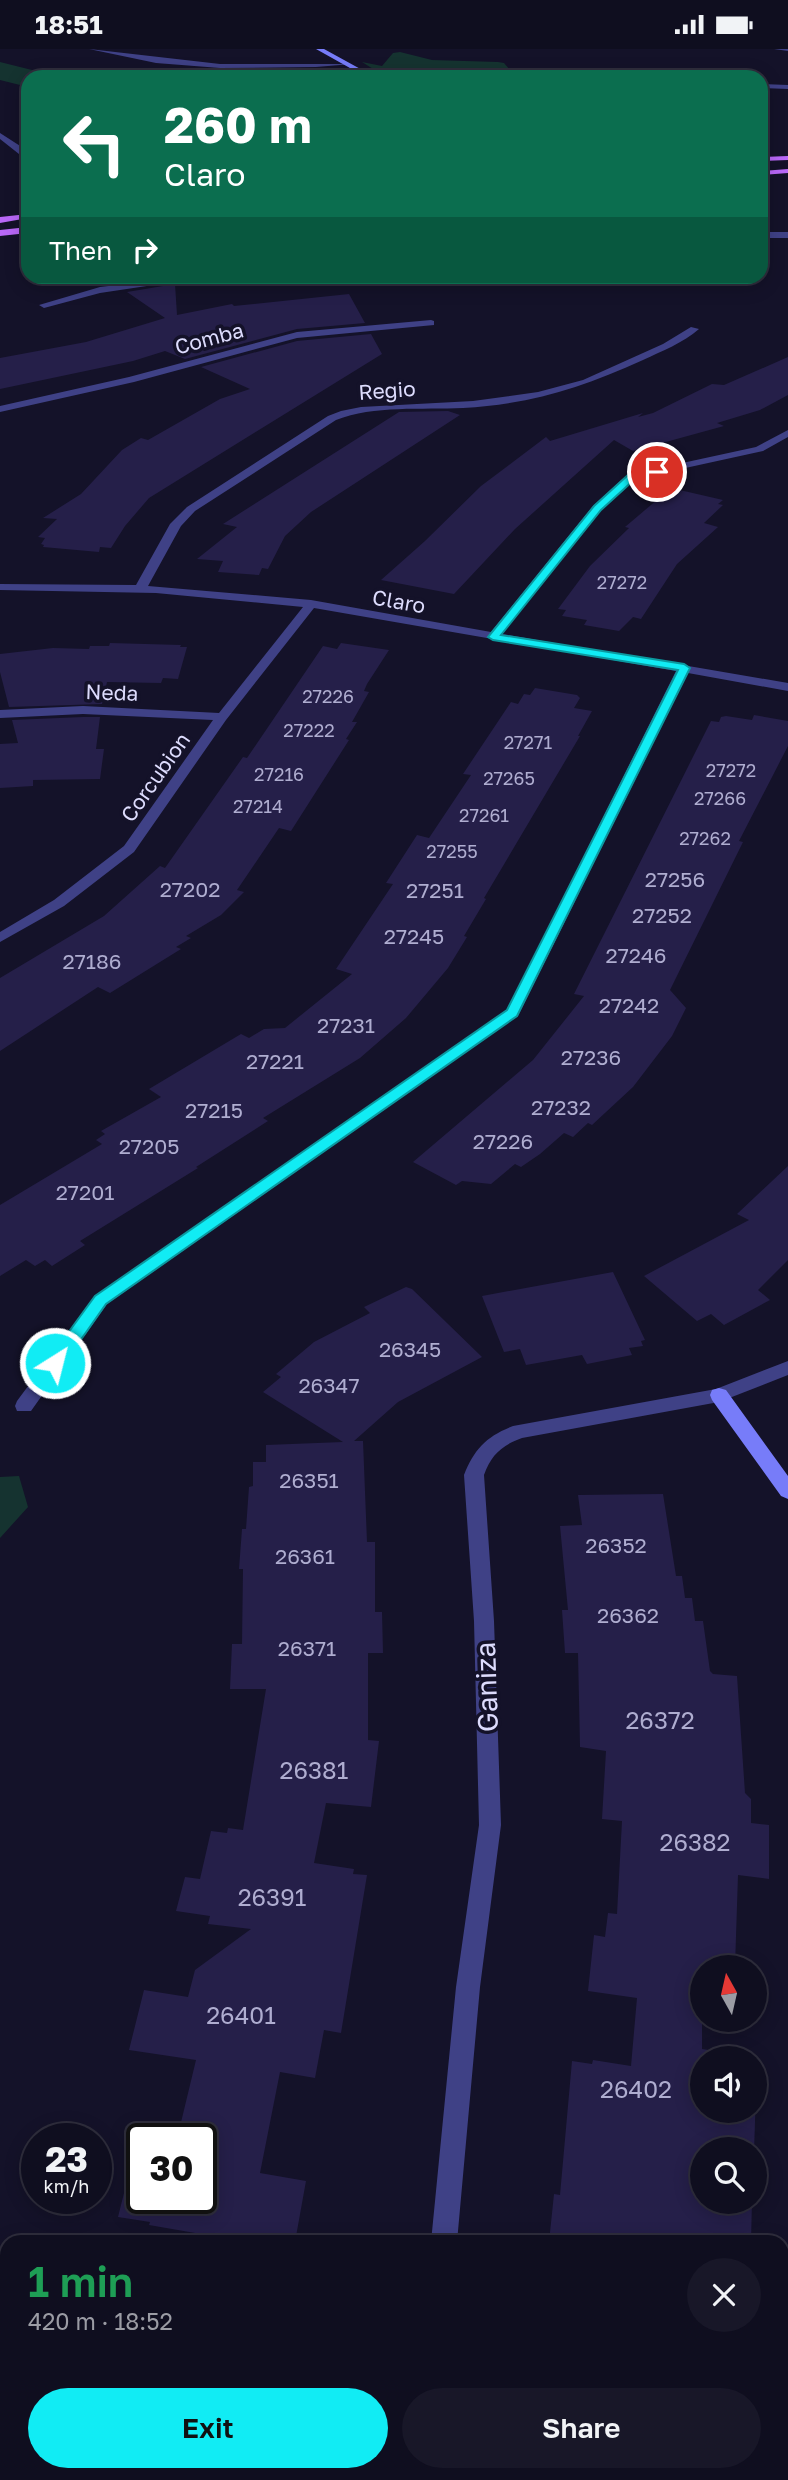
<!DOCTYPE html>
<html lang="en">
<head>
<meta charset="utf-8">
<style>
  body { margin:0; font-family:"Golos Text",sans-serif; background:#181728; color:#f1f3f6; height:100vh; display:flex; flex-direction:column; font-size:26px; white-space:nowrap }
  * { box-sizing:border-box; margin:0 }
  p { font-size:23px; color:#9b9ca4 }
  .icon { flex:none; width:38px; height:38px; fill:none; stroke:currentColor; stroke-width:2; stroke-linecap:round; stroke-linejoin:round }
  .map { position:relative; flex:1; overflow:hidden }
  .details { position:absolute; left:0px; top:2186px; width:789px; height:247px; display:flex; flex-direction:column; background:#0f0e1f; border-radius:21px 21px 0 0; box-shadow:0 4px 18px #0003,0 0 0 2px #2f2e3d }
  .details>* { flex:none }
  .top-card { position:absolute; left:21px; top:21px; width:747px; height:214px; border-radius:21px; box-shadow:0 4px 18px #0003,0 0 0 2px #2f2e3d; background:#0b6e4f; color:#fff; overflow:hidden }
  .needle { width:46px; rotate:352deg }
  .tools { position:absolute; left:690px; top:1906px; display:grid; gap:14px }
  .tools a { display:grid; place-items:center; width:77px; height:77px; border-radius:50%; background:#0f0e1f; box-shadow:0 4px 18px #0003,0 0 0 2px #2f2e3d; font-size:35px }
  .speed { position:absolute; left:21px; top:2074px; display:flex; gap:14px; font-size:35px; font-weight:700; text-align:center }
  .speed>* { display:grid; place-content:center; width:91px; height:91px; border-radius:50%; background:#0f0e1f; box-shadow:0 4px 18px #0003,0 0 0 2px #2f2e3d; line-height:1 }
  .speed small { font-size:18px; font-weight:400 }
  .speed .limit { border:4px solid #111; border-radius:10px; background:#fff; color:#111 }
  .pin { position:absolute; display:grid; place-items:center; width:60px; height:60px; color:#fff; margin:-30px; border:4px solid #fff; border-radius:50%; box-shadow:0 2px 7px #0007 }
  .me { position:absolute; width:77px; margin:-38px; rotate:36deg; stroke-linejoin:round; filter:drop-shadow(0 0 5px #0008) }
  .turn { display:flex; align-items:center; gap:24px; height:147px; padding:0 28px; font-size:32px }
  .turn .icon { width:91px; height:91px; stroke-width:2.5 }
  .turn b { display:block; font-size:49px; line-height:60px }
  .then { display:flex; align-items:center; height:66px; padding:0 28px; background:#0003; gap:14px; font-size:26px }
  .round { display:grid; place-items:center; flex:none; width:74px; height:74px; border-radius:37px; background:#181728 }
  .head { display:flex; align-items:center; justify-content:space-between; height:119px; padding:0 28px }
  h1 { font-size:42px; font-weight:600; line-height:52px; color:#1e9e55 }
  .action { display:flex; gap:14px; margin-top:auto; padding:14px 28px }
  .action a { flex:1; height:80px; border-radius:42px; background:#11ecf4; color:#111; font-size:28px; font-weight:600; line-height:80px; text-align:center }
  .action a+a { background:#181728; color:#f1f3f6 }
  .status { display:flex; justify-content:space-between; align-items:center; height:49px; padding:0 35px; background:#0f0e1f; direction:ltr }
  .status svg { height:19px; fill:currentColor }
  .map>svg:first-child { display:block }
  .green { fill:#153330 }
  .building { fill:#251f49 }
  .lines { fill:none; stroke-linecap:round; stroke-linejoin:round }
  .street { fill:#3f4186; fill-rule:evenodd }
  .secondary { fill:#777cf9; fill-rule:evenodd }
  .primary { fill:#b968f8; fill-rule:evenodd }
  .route { fill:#11ecf4; stroke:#0b999f; stroke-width:2 }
  .labels { text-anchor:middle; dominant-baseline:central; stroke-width:7; stroke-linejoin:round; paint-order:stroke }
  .far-number-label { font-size:18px; fill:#afadd0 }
  .far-street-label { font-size:21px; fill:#dddcfd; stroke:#141229 }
  .number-label { font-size:21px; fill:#afadd0 }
  .near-number-label { font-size:24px; fill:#afadd0 }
  .near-street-label { font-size:28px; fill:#dddcfd; stroke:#141229 }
</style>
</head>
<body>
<div class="status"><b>18:51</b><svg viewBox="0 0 49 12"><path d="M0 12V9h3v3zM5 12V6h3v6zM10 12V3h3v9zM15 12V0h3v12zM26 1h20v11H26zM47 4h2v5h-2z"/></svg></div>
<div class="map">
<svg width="788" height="2431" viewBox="0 0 788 2431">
  <rect width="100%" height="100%" fill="#141229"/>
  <path class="green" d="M400 3 432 11 498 13 504 14 516 28H386L362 13 382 17 393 4Z
    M0 13 60 28H28V38L0 31Z
    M19 1427 28 1458 0 1489V1428Z"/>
  <path class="building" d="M175 235 177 266 232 255 234 257 349 245 365 274 297 280 185 310 165 302 133 312 0 340V309L86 293 165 269 127 243Z
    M371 285 382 305 149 449 125 477 111 499 100 498 99 503 43 498 44 496 41 495 45 489 38 488 57 470 43 469 81 445 122 401 141 389 148 391 220 350 250 340 201 318 297 292Z
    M788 308V346L760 361 717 374 724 377 633 402 614 391 515 480 454 545 381 531 425 492 481 437 546 388 550 392 643 364 638 368 653 364 712 335 724 336Z
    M448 362 460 366 311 463 285 487 268 520 262 519 259 526 218 523 223 512 197 510 237 478 223 475 399 363Z
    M671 439 723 451 718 455 723 456 704 474 718 478 677 515 641 570 633 568 619 582 584 576 587 571 562 567 566 561 558 560 590 517 629 479 625 478Z
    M110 594 181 596 180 598H187L178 630 163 629 161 634 107 633 102 655 9 658 0 623V605L53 599 89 600 90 597H109Z
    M341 594 389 601 367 635 364 642 369 643 352 673H357L346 690 349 691 291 782 279 779 237 841 244 843 221 866 186 887 191 889 176 898 181 900 110 944 98 938 0 1002V929L104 867 160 817 165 819 243 708 247 709 323 597 337 600Z
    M535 639 577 646 580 649 574 659 592 662 578 687H580L484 849 486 850 464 887 467 888 448 919 406 969 360 1009 263 1069 268 1072 196 1118 198 1119 80 1192 85 1196 52 1217 45 1211 35 1217 26 1211 0 1227V1156L102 1095 96 1091 105 1085 101 1082 161 1048 149 1040 241 985 249 989 264 980 285 979 352 925 336 920 393 835 386 834 417 786 429 789 471 726 463 725 511 653 518 655 524 645 530 646Z
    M754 666 788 672V697L739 792 743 793 670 941 686 959 672 987 633 1038 592 1076 588 1074 573 1088 564 1084 540 1105 521 1118 515 1115 491 1135 462 1132 456 1136 413 1113 533 1011 584 947 574 945 711 672 719 673 721 668 726 667 752 671Z
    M83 668H100L96 700H104L100 730 33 731V737L0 739V695L18 694 12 671Z
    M788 1117V1211L758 1241 770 1251 724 1276 711 1265 697 1272 644 1227 749 1171 737 1165Z
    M613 1223 645 1291 641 1292 643 1297 629 1299 632 1306 587 1315 582 1306 526 1316 520 1300 504 1303 482 1247Z
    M406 1238 412 1240 482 1308 398 1353 354 1392H363L367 1493H375V1563H382L383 1604H368V1691L379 1692 371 1758 326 1754 314 1814 354 1820 353 1825 367 1826 341 1984 324 1981 315 2029 280 2023 260 2124 306 2132 295 2193H247L149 2176 150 2173 118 2168 130 2120 142 2122V2149H201V2090H177L196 2011 129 2001 144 1941 188 1948 195 1921 251 1880 208 1875 210 1867 176 1862 185 1828 200 1830 211 1782 227 1784 228 1779 243 1781 266 1640H230L232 1595H242L243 1520H239L242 1480H246L249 1438 253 1437V1413H266V1396L343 1393 263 1343 281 1328 276 1325 314 1293 370 1264 364 1258Z
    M663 1445 676 1527H682L685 1549H692L695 1572H703L710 1622 713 1625 737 1627 745 1744 751 1750V1774L769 1776V1830L738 1826 735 1918H702V2000L733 2005V2008L741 2009H702V2062H754V2011L757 2012 754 2103V2100H702V2152H752L751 2193H549L554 2145 560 2146 572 2012 592 2015 593 2011 631 2017 637 1949 588 1942 594 1886 605 1888 608 1864 617 1865 622 1772 602 1770 606 1702 580 1698 578 1604H565L562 1561H568L560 1477 582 1476 578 1446Z"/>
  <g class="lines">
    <path class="street" d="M89 0 220 15H352L316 18 220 19 156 14Z
      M774 0H788V2Z
      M761 35 788 36V40L761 39Z
      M0 84 28 102V106L19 105 0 90Z
      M761 183H788V189H761Z
      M186 228H207L100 244 44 259 39 256 100 238Z
      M431 271 434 272V276L297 289 134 333 0 363V357L129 328 297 283Z
      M691 278 699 280C683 294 662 302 643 311 581 339 531 355 463 359 422 361 374 356 336 371L195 462 181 477 148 537 311 551 491 583 593 457 627 426 756 398 788 381V388L763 402 635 430 601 461 502 585 788 634V642L688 624 518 967 107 1255 31 1362H17L15 1357 17 1352 95 1247 507 961 676 622 314 559 226 671 134 803 64 857 0 893V883L54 851 124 797 213 671 83 665 0 669V661L83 657 219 664 303 558 156 544 0 541V535L136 536 170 475 187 458 328 367 341 362 361 358 473 352 538 343 583 331 663 295Z
      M788 1312V1326L719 1353 522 1389C502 1396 491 1406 484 1426L494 1572 501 1776 480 1938 457 2193H431L456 1938 479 1776 474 1572 464 1426C474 1400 487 1387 513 1377L716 1340Z
      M398 2426H426L425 2431H397Z"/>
    <path class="secondary" d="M316 0H324L375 28H366Z
      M719 1339 726 1341 788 1427V1450L781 1447 712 1351 710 1346 712 1341Z"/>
    <path class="primary" d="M788 107V111L761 112V108Z
      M788 120V124L761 126V122Z
      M28 165V169L0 174V168Z
      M28 178V184L0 187V181Z"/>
  </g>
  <path class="route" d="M657 420 662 423 660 425 635 430 601 461 501 586 684 615 690 619 517 967 106 1255 61 1319H49L46 1314 49 1310 95 1247 507 961 678 621 493 591 488 588 594 457 628 426Z"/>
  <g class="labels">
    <g class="far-number-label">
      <text x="622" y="533">27272</text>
      <text x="328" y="647">27226</text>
      <text x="309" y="681">27222</text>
      <text x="528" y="693">27271</text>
      <text x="731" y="721">27272</text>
      <text x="279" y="725">27216</text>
      <text x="509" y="729">27265</text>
      <text x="720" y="749">27266</text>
      <text x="258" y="757">27214</text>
      <text x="484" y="766">27261</text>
      <text x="705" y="789">27262</text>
      <text x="452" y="802">27255</text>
    </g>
    <g class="far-street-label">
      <text transform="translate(209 289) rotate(-15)">Comba</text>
      <text transform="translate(387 341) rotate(-4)">Regio</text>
      <text transform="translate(399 552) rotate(10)">Claro</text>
      <text transform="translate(112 643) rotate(2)">Neda</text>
      <text transform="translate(155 728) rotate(-55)">Corcubion</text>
    </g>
    <g class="number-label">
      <text x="675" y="830">27256</text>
      <text x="190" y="840">27202</text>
      <text x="435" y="841">27251</text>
      <text x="662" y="866">27252</text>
      <text x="414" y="887">27245</text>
      <text x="636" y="906">27246</text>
      <text x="92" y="912">27186</text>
      <text x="629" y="956">27242</text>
      <text x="346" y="976">27231</text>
      <text x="591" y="1008">27236</text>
      <text x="275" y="1012">27221</text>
      <text x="561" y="1058">27232</text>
      <text x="214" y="1061">27215</text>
      <text x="503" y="1092">27226</text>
      <text x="149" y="1097">27205</text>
      <text x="85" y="1143">27201</text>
      <text x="410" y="1300">26345</text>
      <text x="329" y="1336">26347</text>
      <text x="309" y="1431">26351</text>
      <text x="616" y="1496">26352</text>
      <text x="305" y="1507">26361</text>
      <text x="628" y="1566">26362</text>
      <text x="307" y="1599">26371</text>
    </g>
    <g class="near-number-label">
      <text x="660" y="1670">26372</text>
      <text x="314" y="1720">26381</text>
      <text x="695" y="1792">26382</text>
      <text x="272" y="1847">26391</text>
      <text x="241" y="1965">26401</text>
      <text x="636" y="2039">26402</text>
    </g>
    <g class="near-street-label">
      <text transform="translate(486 1638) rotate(-92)">Ganiza</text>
    </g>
  </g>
</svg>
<div class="tools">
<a><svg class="needle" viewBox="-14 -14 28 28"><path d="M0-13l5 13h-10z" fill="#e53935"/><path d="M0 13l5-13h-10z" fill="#9b9ca4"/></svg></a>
<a><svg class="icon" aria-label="sound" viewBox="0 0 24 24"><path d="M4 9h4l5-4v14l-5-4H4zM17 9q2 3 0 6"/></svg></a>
<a><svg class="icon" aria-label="search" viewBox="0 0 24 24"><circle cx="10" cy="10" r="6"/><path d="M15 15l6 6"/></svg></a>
</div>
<div class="speed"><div>23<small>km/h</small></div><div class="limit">30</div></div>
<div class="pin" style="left:657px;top:423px;background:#d93025"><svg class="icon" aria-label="arrive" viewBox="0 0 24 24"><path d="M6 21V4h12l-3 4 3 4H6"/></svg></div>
<svg class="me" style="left:55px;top:1314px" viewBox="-20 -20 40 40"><circle r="17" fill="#11ecf4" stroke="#fff" stroke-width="3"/><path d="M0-11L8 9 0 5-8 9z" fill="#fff"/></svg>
<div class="top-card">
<div class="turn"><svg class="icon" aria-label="left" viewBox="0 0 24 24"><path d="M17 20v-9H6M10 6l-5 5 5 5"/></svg><div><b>260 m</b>Claro</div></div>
<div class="then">Then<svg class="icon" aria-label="right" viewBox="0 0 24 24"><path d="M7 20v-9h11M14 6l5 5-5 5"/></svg></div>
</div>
<section class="details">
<div class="head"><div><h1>1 min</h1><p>420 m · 18:52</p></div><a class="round"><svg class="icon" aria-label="close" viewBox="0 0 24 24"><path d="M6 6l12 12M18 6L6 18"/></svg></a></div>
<div class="action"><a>Exit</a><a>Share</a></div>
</section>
</div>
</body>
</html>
